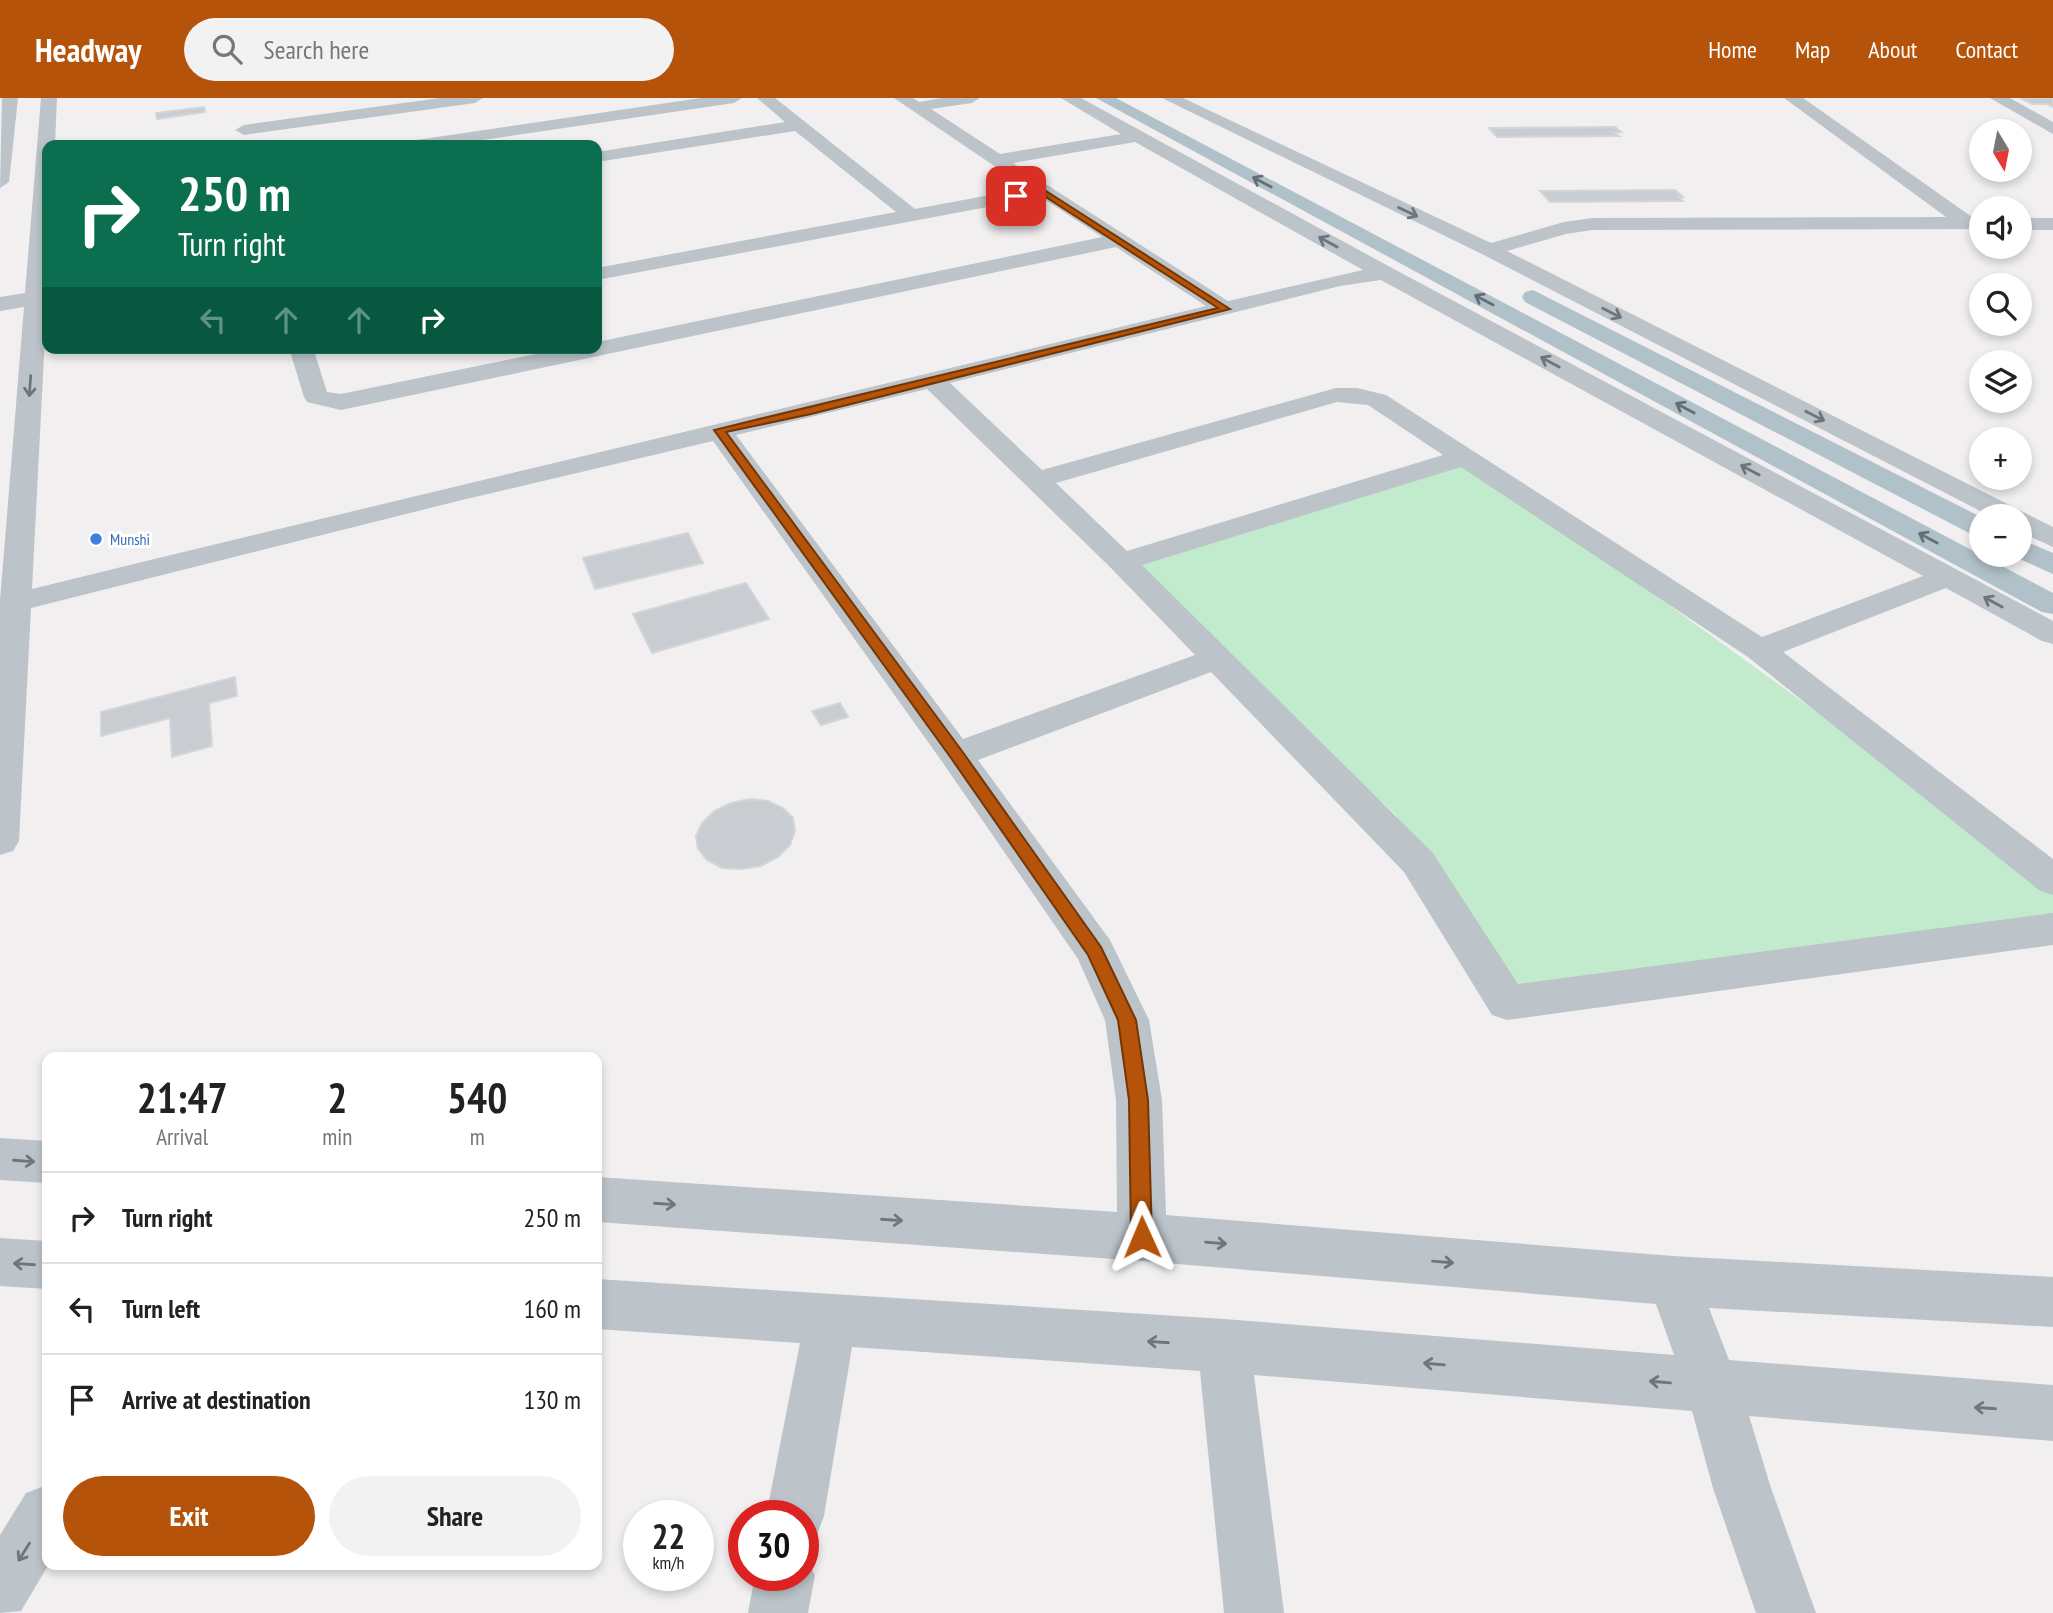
<!DOCTYPE html>
<html lang="en">
<head>
<meta charset="utf-8">
<style>
  body { margin:0; font-family:"PT Sans Narrow",sans-serif; background:#f2f2f2; color:#222; height:100vh; display:flex; flex-direction:column; font-size:26px; white-space:nowrap }
  * { box-sizing:border-box; margin:0 }
  p { font-size:23px; color:#767676 }
  .icon { flex:none; width:38px; height:38px; fill:none; stroke:currentColor; stroke-width:2; stroke-linecap:round; stroke-linejoin:round }
  .map { position:relative; flex:1; overflow:hidden }
  .drawer { position:absolute; left:42px; top:954px; width:560px; height:518px; display:flex; flex-direction:column; background:#fff; border-radius:14px; box-shadow:0 4px 10px #0003 }
  .drawer>* { flex:none }
  .top-card { position:absolute; left:42px; top:42px; width:560px; height:214px; border-radius:14px; box-shadow:0 4px 10px #0003; background:#0b6e4f; color:#fff; overflow:hidden }
  .needle { width:46px; rotate:170deg }
  .controls { position:absolute; left:1969px; top:21px; display:grid; gap:14px }
  .controls a { display:grid; place-items:center; width:63px; height:63px; border-radius:50%; background:#fff; box-shadow:0 4px 10px #0003; font-size:35px }
  .speed { position:absolute; left:623px; top:1402px; display:flex; gap:14px; font-size:35px; font-weight:700; text-align:center }
  .speed>* { display:grid; place-content:center; width:91px; height:91px; border-radius:50%; background:#fff; box-shadow:0 4px 10px #0003; line-height:1 }
  .speed small { font-size:18px; font-weight:400 }
  .speed .limit { border:10px solid #d22; background:#fff; color:#111 }
  .pin { position:absolute; display:grid; place-items:center; width:60px; height:60px; color:#fff; margin:-30px; border-radius:14px; box-shadow:0 4px 10px #0006 }
  .me { position:absolute; width:77px; margin:-38px; rotate:359deg; stroke-linejoin:round; filter:drop-shadow(0 0 5px #0008) }
  .turn { display:flex; align-items:center; gap:24px; height:147px; padding:0 21px; font-size:32px }
  .turn .icon { width:91px; height:91px; stroke-width:2.5 }
  .turn b { display:block; font-size:49px; line-height:60px }
  .lanes { display:flex; align-items:center; height:66px; padding:0 21px; background:#0003; justify-content:center; gap:35px; direction:ltr }
  .lanes .off { opacity:.35 }
  .eta { display:flex; justify-content:space-evenly; align-items:center; height:119px; text-align:center }
  .eta b { font-size:42px; font-weight:800; line-height:49px }
  .action { display:flex; gap:14px; margin-top:auto; padding:14px 21px }
  .action a { flex:1; height:80px; border-radius:42px; background:#b45309; color:#fff; font-size:28px; font-weight:800; line-height:80px; text-align:center }
  .action a+a { background:#f2f2f2; color:#222 }
  ul { padding:0; list-style:none }
  li { display:flex; align-items:center; gap:21px; height:91px; padding:0 21px; border-top:2px solid #e0e0e0 }
  li div { flex:1 }
  li b { display:block; font-size:26px }
  li em { font-style:normal }
  header { display:flex; align-items:center; gap:42px; box-sizing:border-box; height:98px; padding:0 35px; background:#b45309; color:#fff }
  header strong { font-size:33px }
  nav { display:flex; gap:38px; margin-inline-start:auto; font-size:24px }
  .search { width:490px; height:63px; background:#f2f2f2; display:flex; align-items:center; gap:18px; box-sizing:border-box; padding:0 24px; border-radius:38px; color:#767676; font-size:26px }
  .map>svg:first-child { display:block }
  .green { fill:#c2eacd }
  .building { fill:#c9ccd1; stroke:#d3d6d9; stroke-width:2 }
  .lines { fill:none; stroke-linecap:round; stroke-linejoin:round }
  .minor { fill:#bcc4ca; fill-rule:evenodd }
  .major { fill:#b1c1ca; fill-rule:evenodd }
  .oneway { stroke:#636f76 }
  .oneway2 { stroke:#6c767c }
  .route { fill:#b45309; stroke:#753606; stroke-width:2 }
  .shop-dot { fill:#3f7fe0; stroke:#fff; stroke-width:2.5 }
  .labels { text-anchor:middle; dominant-baseline:central; stroke-width:6; stroke-linejoin:round; paint-order:stroke }
  .far-shop-label { font-size:16px; fill:#366cbe; stroke:#fff; text-anchor:start }
</style>
</head>
<body>
<header>
<strong>Headway</strong>
<div class="search"><svg class="icon" aria-label="search" viewBox="0 0 24 24"><circle cx="10" cy="10" r="6"/><path d="M15 15l6 6"/></svg>Search here</div>
<nav><a>Home</a><a>Map</a><a>About</a><a>Contact</a></nav>
</header>
<div class="map">
<svg width="2053" height="1515" viewBox="0 0 2053 1515">
  <rect width="100%" height="100%" fill="#f1efef"/>
  <path class="green" d="M1464 359 2053 785V831L1507 905 1396 717 1122 464Z"/>
  <path class="building" d="M2020 0H2053V9L2047 6H2032Z
    M204 9 205 14 157 21 156 15Z
    M1615 29 1621 34 1614 35 1619 38 1497 39 1489 30Z
    M1675 92 1683 99H1679L1683 103 1550 104 1540 93Z
    M688 435 703 465 595 491 583 460Z
    M746 485 769 521 652 555 633 516Z
    M235 579 237 598 209 605 212 648 172 659 170 620 101 638V614Z
    M840 605 848 619 821 627 812 613Z
    M750 701 768 703 783 710 793 720 795 733 790 747 778 759 761 768 741 771 722 770 707 762 698 751 696 738 702 725 714 713 731 705Z"/>
  <g class="lines">
    <path class="minor" d="M2 0H18L9 84 0 90Z
      M41 0H57L55 47H47V200L32 491C424 395 814 304 1206 208L1116 149 341 312 307 304 304 299 289 250H313L327 294 341 296 565 250H597V244L1102 139 1041 99 597 182V170L896 114 795 33 597 64V54L785 24 757 0H775L915 111 1027 90 894 0H913L919 4 942 0H980L972 5 931 11 1000 56 1121 36 1061 0H1081L1392 170 2053 523V546L2042 543 1946 490 1783 554 2053 761V797L2039 792 1748 559 1461 369 1142 467 1432 754 1518 886 2053 815V847L1507 922 1492 917 1404 774 1211 574 978 662 1110 842 1149 922 1162 1002 1166 1117 1673 1158 2053 1179V1229L1709 1210 1729 1262 2053 1287V1343L1749 1318 1771 1390 1816 1515H1756L1713 1390 1692 1313 1254 1277 1284 1515H1224L1200 1273 852 1249 824 1418 816 1439 803 1444V1418H766L800 1245 597 1231V1181L1224 1221 1674 1257 1656 1206 1142 1163 597 1124V1079L1117 1114 1116 1002 1105 922 1078 861 943 665 713 343 462 402 31 510 19 743 13 753 0 757V503L24 209 0 213V199L25 195ZM1135 44 1363 172 1228 203 1013 65ZM1381 182 1923 478 1762 539 1386 297 1357 290H1336L1042 372 950 285 1340 188ZM927 291 1111 470 1195 557 963 641 736 337ZM1337 304 1368 307 1443 357 1127 453 1056 385Z
      M440 0H483L475 5 244 37 235 32 244 27Z
      M701 0H742L734 5 449 47H407L416 42Z
      M1162 0H1183L1491 145 1564 124 1592 120 1946 119 1784 0H1803L1972 119H1981V131L1592 132 1566 136 1507 153 2053 429V449L2020 434V418H1990L1482 156Z
      M1990 0H2010L2053 24V36Z
      M2020 120H2053V132H2020Z
      M0 1040 47 1043V1085L0 1082Z
      M0 1140 47 1143V1191L0 1188Z
      M47 1387V1466H49L21 1513 0 1515V1437L26 1395Z
      M803 1455 815 1477 808 1515H748L755 1477H803Z"/>
    <path class="major" d="M1096 0H1116L2053 495V516L2042 514Z
      M1533 192 1981 419V439L1971 436 1525 204 1522 199 1525 194Z
      M2020 441 2053 455V476L2011 457H2020Z"/>
  </g>
  <defs><path id="oneway-shaft" d="M-6 0H5M1.5-3L5.5 0L1.5 3" fill="none" stroke-width="1.6" stroke-linecap="round" stroke-linejoin="round" transform="scale(1.75)"/></defs>
  <g class="oneway">
    <use href="#oneway-shaft" transform="translate(1262 84) rotate(-152)"/>
    <use href="#oneway-shaft" transform="translate(1484 202) rotate(-152)"/>
    <use href="#oneway-shaft" transform="translate(1685 310) rotate(-152)"/>
    <use href="#oneway-shaft" transform="translate(1928 440) rotate(-152)"/>
  </g>
  <g class="oneway2">
    <use href="#oneway-shaft" transform="translate(1408 114) rotate(25)"/>
    <use href="#oneway-shaft" transform="translate(1328 144) rotate(-151)"/>
    <use href="#oneway-shaft" transform="translate(1612 215) rotate(27)"/>
    <use href="#oneway-shaft" transform="translate(1550 264) rotate(-152)"/>
    <use href="#oneway-shaft" transform="translate(30 288) rotate(94)"/>
    <use href="#oneway-shaft" transform="translate(1815 318) rotate(27)"/>
    <use href="#oneway-shaft" transform="translate(1750 372) rotate(-152)"/>
    <use href="#oneway-shaft" transform="translate(1993 504) rotate(-151)"/>
    <use href="#oneway-shaft" transform="translate(24 1063) rotate(4)"/>
    <use href="#oneway-shaft" transform="translate(665 1106) rotate(4)"/>
    <use href="#oneway-shaft" transform="translate(892 1122) rotate(4)"/>
    <use href="#oneway-shaft" transform="translate(1216 1145) rotate(5)"/>
    <use href="#oneway-shaft" transform="translate(1443 1164) rotate(5)"/>
    <use href="#oneway-shaft" transform="translate(24 1166) rotate(-176)"/>
    <use href="#oneway-shaft" transform="translate(1158 1244) rotate(-176)"/>
    <use href="#oneway-shaft" transform="translate(1434 1266) rotate(-175)"/>
    <use href="#oneway-shaft" transform="translate(1660 1284) rotate(-175)"/>
    <use href="#oneway-shaft" transform="translate(1985 1310) rotate(-176)"/>
    <use href="#oneway-shaft" transform="translate(24 1454) rotate(122)"/>
  </g>
  <path class="route" d="M1043 91 1230 211 811 316 726 334 962 653 1101 849 1136 922 1148 1002 1152 1139 1149 1146 1142 1149 1134 1146 1131 1139 1129 1002 1118 922 1088 857 951 660 714 332 1218 210 1041 96 1016 100 1012 98Z"/>
  <circle class="shop-dot" cx="96" cy="441" r="7"/>
  <g class="labels">
    <g class="far-shop-label">
      <text x="110" y="441">Munshi</text>
    </g>
  </g>
</svg>
<div class="controls">
<a><svg class="needle" viewBox="-14 -14 28 28"><path d="M0-13l5 13h-10z" fill="#e53935"/><path d="M0 13l5-13h-10z" fill="#767676"/></svg></a>
<a><svg class="icon" aria-label="sound" viewBox="0 0 24 24"><path d="M4 9h4l5-4v14l-5-4H4zM17 9q2 3 0 6"/></svg></a>
<a><svg class="icon" aria-label="search" viewBox="0 0 24 24"><circle cx="10" cy="10" r="6"/><path d="M15 15l6 6"/></svg></a>
<a><svg class="icon" aria-label="layers" viewBox="0 0 24 24"><path d="M12 4l9 5-9 5-9-5zM3 14l9 5 9-5"/></svg></a>
<a>+</a>
<a>−</a>
</div>
<div class="speed"><div>22<small>km/h</small></div><div class="limit">30</div></div>
<div class="pin" style="left:1016px;top:98px;background:#d93025"><svg class="icon" aria-label="arrive" viewBox="0 0 24 24"><path d="M6 21V4h12l-3 4 3 4H6"/></svg></div>
<svg class="me" style="left:1142px;top:1139px" viewBox="-20 -20 40 40"><path d="M0-17L14 15 0 8-14 15z" fill="#b45309" stroke="#fff" stroke-width="4"/></svg>
<div class="top-card">
<div class="turn"><svg class="icon" aria-label="right" viewBox="0 0 24 24"><path d="M7 20v-9h11M14 6l5 5-5 5"/></svg><div><b>250 m</b>Turn right</div></div>
<div class="lanes"><svg class="icon off" aria-label="left" viewBox="0 0 24 24"><path d="M17 20v-9H6M10 6l-5 5 5 5"/></svg><svg class="icon off" aria-label="ahead" viewBox="0 0 24 24"><path d="M12 20V5M6 11l6-6 6 6"/></svg><svg class="icon off" aria-label="ahead" viewBox="0 0 24 24"><path d="M12 20V5M6 11l6-6 6 6"/></svg><svg class="icon" aria-label="right" viewBox="0 0 24 24"><path d="M7 20v-9h11M14 6l5 5-5 5"/></svg></div>
</div>
<section class="drawer">
<div class="eta">
<div><b>21:47</b><p>Arrival</p></div>
<div><b>2</b><p>min</p></div>
<div><b>540</b><p>m</p></div>
</div>
<ul>
<li><svg class="icon" aria-label="right" viewBox="0 0 24 24"><path d="M7 20v-9h11M14 6l5 5-5 5"/></svg><div><b>Turn right</b></div><em>250 m</em></li>
<li><svg class="icon" aria-label="left" viewBox="0 0 24 24"><path d="M17 20v-9H6M10 6l-5 5 5 5"/></svg><div><b>Turn left</b></div><em>160 m</em></li>
<li><svg class="icon" aria-label="arrive" viewBox="0 0 24 24"><path d="M6 21V4h12l-3 4 3 4H6"/></svg><div><b>Arrive at destination</b></div><em>130 m</em></li>
</ul>
<div class="action"><a>Exit</a><a>Share</a></div>
</section>
</div>
</body>
</html>
